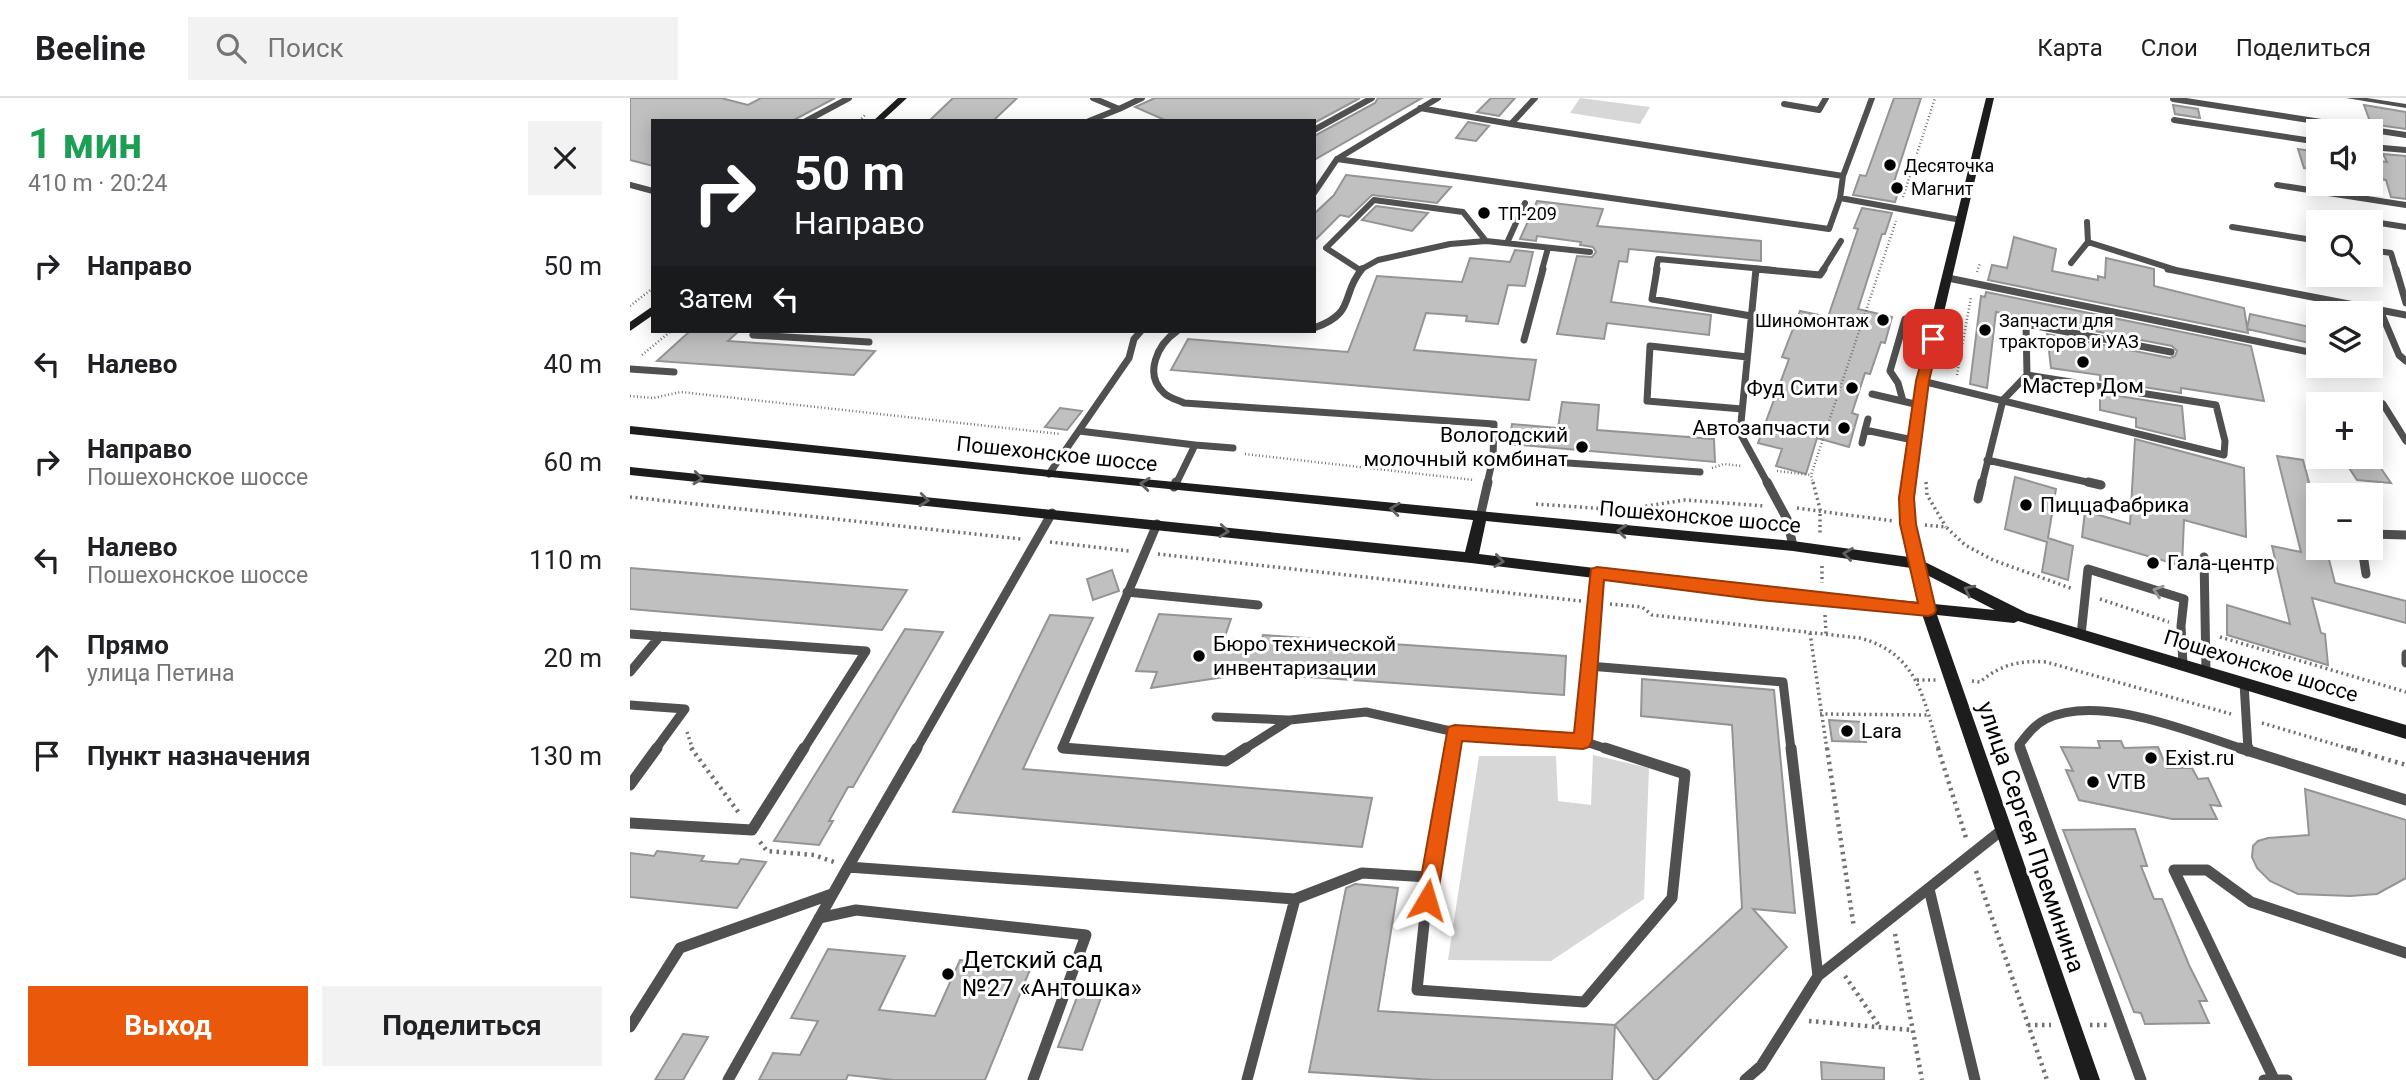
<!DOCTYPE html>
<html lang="ru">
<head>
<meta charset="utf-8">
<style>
  body { margin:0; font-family:Roboto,sans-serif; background:#f2f2f2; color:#202124; height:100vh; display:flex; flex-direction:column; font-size:26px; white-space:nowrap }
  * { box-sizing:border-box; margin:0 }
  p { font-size:23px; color:#757577 }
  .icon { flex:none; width:38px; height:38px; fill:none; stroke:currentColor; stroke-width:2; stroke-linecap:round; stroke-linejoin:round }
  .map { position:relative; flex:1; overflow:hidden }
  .sheet { display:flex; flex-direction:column; background:#fff; width:630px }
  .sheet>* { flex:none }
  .hud { position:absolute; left:21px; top:21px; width:665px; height:214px; border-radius:0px; box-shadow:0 4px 18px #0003; background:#202124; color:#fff; overflow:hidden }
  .tools { position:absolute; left:1676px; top:21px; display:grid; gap:14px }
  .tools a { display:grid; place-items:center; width:77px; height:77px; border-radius:0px; background:#fff; box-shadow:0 4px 18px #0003; font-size:35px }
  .pin { position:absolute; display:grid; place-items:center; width:60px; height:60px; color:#fff; margin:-30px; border-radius:14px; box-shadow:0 4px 10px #0006 }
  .me { position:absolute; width:77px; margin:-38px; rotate:7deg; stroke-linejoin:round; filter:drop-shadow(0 0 5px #0008) }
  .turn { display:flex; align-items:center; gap:24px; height:147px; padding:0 28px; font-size:32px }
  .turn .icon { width:91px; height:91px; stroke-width:2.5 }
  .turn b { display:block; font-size:49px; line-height:60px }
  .then { display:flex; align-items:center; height:66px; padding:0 28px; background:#0003; gap:14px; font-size:26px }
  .round { display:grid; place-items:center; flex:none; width:74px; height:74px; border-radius:0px; background:#f2f2f2 }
  .overview { display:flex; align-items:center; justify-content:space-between; height:119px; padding:0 28px }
  h1 { font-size:42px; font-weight:700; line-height:52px; color:#1e9e55 }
  .button { display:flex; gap:14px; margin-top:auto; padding:14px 28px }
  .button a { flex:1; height:80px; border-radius:0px; background:#ea580c; color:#fff; font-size:28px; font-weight:700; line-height:80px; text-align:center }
  .button a+a { background:#f2f2f2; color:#202124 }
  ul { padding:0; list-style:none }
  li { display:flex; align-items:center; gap:21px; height:98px; padding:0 28px }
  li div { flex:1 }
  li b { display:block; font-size:26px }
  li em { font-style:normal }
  header { display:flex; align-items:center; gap:42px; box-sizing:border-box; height:98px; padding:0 35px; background:#fff; border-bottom:2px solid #e0e0e0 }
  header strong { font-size:33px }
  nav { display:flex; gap:38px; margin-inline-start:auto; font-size:24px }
  .search { width:490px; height:63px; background:#f2f2f2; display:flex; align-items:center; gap:18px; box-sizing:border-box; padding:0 24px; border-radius:0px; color:#757577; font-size:26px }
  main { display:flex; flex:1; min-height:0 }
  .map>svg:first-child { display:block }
  .green { fill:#d7d7d7 }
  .building { fill:#c0c0c0; stroke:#949494; stroke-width:2 }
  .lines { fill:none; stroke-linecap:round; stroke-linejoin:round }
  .path-far2 { stroke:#727272; stroke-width:2.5; stroke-dasharray:1 2.5; stroke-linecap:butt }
  .path-far1 { stroke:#727272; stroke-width:3.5; stroke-dasharray:2 3.5; stroke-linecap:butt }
  .path { stroke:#727272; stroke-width:4.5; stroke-dasharray:2.5 4.5; stroke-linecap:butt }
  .lane-far3 { stroke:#505050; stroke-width:6 }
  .lane-far2 { stroke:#505050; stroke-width:7 }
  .lane-far1 { stroke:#505050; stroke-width:9 }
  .lane { stroke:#505050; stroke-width:11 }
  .street { fill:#505050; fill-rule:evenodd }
  .secondary { fill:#1d1d1d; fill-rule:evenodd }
  .oneway { stroke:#616161 }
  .oneway2 { stroke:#969696 }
  .route { fill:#ea580c; stroke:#983908; stroke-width:2 }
  .poi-dot { fill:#000; stroke:#fff; stroke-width:2.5 }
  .labels { text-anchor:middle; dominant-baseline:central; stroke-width:6; stroke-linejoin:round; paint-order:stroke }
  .far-poi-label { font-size:18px; fill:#000; stroke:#fff; text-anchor:start }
  .poi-label { font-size:21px; fill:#000; stroke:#fff; text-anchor:start }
  .street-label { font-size:21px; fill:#000; stroke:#fff }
  .near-street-label { font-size:24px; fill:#000; stroke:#fff }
  .near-poi-label { font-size:24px; fill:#000; stroke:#fff; text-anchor:start }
</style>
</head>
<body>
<header>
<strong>Beeline</strong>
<div class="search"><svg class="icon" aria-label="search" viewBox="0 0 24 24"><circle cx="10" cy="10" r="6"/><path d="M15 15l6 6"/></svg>Поиск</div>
<nav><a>Карта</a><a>Слои</a><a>Поделиться</a></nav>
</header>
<main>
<section class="sheet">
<div class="overview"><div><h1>1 мин</h1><p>410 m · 20:24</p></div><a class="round"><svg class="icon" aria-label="close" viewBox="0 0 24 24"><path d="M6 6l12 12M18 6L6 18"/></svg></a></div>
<ul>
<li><svg class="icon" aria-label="right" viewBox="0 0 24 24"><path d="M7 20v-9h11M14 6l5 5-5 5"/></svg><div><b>Направо</b></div><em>50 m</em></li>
<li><svg class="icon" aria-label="left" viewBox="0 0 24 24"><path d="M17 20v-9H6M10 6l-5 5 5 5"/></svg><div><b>Налево</b></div><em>40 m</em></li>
<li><svg class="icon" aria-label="right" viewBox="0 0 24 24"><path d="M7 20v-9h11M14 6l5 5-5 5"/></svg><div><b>Направо</b><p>Пошехонское шоссе</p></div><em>60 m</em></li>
<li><svg class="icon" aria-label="left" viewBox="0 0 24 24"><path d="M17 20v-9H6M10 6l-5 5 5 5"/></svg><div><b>Налево</b><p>Пошехонское шоссе</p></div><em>110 m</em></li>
<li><svg class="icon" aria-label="ahead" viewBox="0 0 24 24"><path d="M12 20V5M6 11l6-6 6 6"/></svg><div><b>Прямо</b><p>улица Петина</p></div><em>20 m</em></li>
<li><svg class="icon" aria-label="arrive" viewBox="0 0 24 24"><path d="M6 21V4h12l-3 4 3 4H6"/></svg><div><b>Пункт назначения</b></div><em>130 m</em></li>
</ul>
<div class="button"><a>Выход</a><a>Поделиться</a></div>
</section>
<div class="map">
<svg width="1776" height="982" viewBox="0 0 1776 982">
  <rect width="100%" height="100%" fill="#fff"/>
  <path class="green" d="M950 0 1020 9 1010 26 940 15Z
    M963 657 1019 670 1014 801 921 863 818 862 849 658H926L928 703 961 707Z"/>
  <path class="building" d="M0 0H91L118 7 131 0H205L162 23H23V68L0 62Z
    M323 0H387L363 23H299Z
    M525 0H730L684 25V23H537L505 9Z
    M748 0H792L684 62V38L745 5Z
    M861 0H885L869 18 847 14Z
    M1264 0H1291L1264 84 1271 85 1265 104 1223 97 1230 77 1236 78Z
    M1543 7 1568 11 1570 20 1545 16Z
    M1734 7 1776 14V31L1741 26Z
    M838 24 859 28 846 43 826 40Z
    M1668 51 1689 54V72L1674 70Z
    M1753 56 1776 58V101L1761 99 1756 82 1741 80V62L1757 64Z
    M716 77 821 89 807 105 742 97 719 119 710 117 684 143V116L704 97Z
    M907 103 973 111 967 128 1131 143V163L999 151 997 164 989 163 981 204 1081 217 1079 237 977 225 974 241 927 236 947 158 962 159 966 154 963 149 950 147 951 144 907 138 906 143 890 141Z
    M746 108 798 115 782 133 732 122Z
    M1232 110 1262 115 1255 136H1252L1228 211 1262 219 1255 245 1251 244 1240 276 1235 275 1222 315 1228 317 1219 349 1187 340 1176 376 1146 368 1152 351 1128 345 1159 261 1152 259 1170 213 1198 219 1228 131 1224 130Z
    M1384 139 1426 151 1422 173 1468 182V178L1475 180 1476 160 1524 171V188L1614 210 1618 235 1358 182 1362 167 1377 170Z
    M885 152 903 154 895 188 878 187 868 226 836 223 837 218 796 215 784 252 906 262 899 302 541 272 558 241 718 254 747 178 832 184 840 160 880 164Z
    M1356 194 1621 248 1634 303 1551 290V295L1470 282V277L1421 270 1417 236 1540 260 1545 258 1547 253 1542 248 1366 214 1357 290 1340 286 1351 198 1355 199Z
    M1620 216 1689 231V247L1617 231Z
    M60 233H109L98 243 245 253 224 277 27 263Z
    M1470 295 1552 308 1555 341 1506 329V320L1470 312Z
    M932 304 969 307 967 332 1084 341 1085 364 879 346 882 326 928 330Z
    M430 310 452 313 437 332 415 329Z
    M1505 341 1614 370 1616 439 1554 422 1552 468 1452 439 1455 413 1500 426Z
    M1647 358 1673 362 1689 422V450H1696L1705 485 1776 503V525L1682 500 1691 535 1695 536 1698 567 1597 537V507L1660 526 1642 448 1671 454Z
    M1712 359H1743L1761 385 1727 382Z
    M1385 379 1426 391 1418 440 1443 448 1438 482 1412 474 1417 444 1375 431Z
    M0 470 277 492 252 532 0 511Z
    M482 472 489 493 463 502 457 481Z
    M529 516 601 521 594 541 631 543 633 537 936 558 934 597 621 575 521 590 527 574 506 573Z
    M420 517 463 520 393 671 742 700 732 749 323 714Z
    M275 531 313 534 223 689H218L199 723H203L189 747 144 743Z
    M1012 581 1144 592 1165 815 1123 811 1157 849 1027 982H1024L985 927 1112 810 1102 627 1011 618Z
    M1199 622 1232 624 1236 644 1202 643Z
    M1468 643H1491L1494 650 1528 649 1537 670H1562L1568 681 1578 680 1591 708 1580 707 1587 721H1542L1449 702 1436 672 1443 673 1431 649 1470 650Z
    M1675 691 1776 722V780L1747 796 1720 798 1668 796 1640 783 1627 770 1622 759 1623 748 1628 743 1638 740 1679 737Z
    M1505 731 1517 768H1511L1524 801H1532L1559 867 1577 903H1569L1579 925 1515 926 1511 915 1504 914 1433 732Z
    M27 753 74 758 71 763 108 766 111 761 136 764 107 810 0 799V755L24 758Z
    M725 786 768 790 748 913 985 927 982 982H804L679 974 716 790Z
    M198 851 275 858 249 912 305 918 330 862 401 869 355 982H263L218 977 216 982H129L143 955 170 957 188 923 161 920Z
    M449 894 472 897 452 952 428 949Z
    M53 936 78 939 53 982H25Z
    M1191 964 1254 970V982H1192Z"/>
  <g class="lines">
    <path class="path-far2" d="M229 23 235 17
      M1273 99 1305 0
      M1347 174 1350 165
      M0 208 23 190
      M12 257 41 233
      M1327 277 1341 199
      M0 298 23 300 51 294 430 336
      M615 356 844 382
      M1082 370 1094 366 1112 368
      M1147 373 1181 377
      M1183 386 1181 377 1266 123"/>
    <path class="path-far1" d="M1183 384 1190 411V436
      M1296 384 1297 397 1316 429
      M0 399 391 441
      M906 406 991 412 1055 402 1135 408
      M1167 410 1263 423
      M1295 427 1316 429 1335 447 1363 462 1443 491
      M420 444 499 453
      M528 456 951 503
      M1192 468V485
      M1470 501 1539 524
      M980 506 1012 509 1022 517 1230 540C1289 556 1293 601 1309 652
      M1195 517 1196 536
      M1180 535 1197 652
      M1590 539 1776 594
      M1287 582H1306
      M1342 583 1350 584C1370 567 1389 562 1416 564L1601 616
      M1190 616 1298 617
      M1632 625 1724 652
      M57 634 63 652"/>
    <path class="path" d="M61 650 109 715
      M1197 650 1224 830
      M1308 650 1337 743
      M1718 650 1776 667
      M130 744 137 753 184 757 204 764
      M1346 773 1417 982
      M1265 836 1292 982
      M1215 878 1250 929
      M1179 923 1282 932
      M1398 927H1421
      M1460 927H1477"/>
    <path class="lane-far3" d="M463 0 489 11 512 0
      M808 0 707 61 1199 131 1210 100 1213 78 881 26 905 0
      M1543 1 1776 37
      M1154 6 1189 12 1196 0
      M790 10 881 26
      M1544 22 1689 44
      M176 23 219 0
      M459 23 489 11
      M684 32 742 0
      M1741 49 1776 52
      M1213 78 1242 0
      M0 87 23 93
      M1647 87 1776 107
      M684 95 707 61
      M1210 100 1331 122
      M1737 123 1776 129
      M1457 124 1458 144 1546 172
      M1602 129 1689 143
      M877 145 895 105
      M1741 152 1761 155 1766 172
      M1441 165 1458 144
      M730 172 696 150 744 102 833 114 856 143
      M730 172 748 162 820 146 856 143 960 154
      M912 172 918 150
      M1026 172 1028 161 1144 172
      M1193 172 1211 143"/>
    <path class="lane-far2" d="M1027 171 1022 201 1121 218
      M1126 171 1110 335 1138 386
      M1126 171 1190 177 1194 171
      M1538 171 1750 212 1769 257 1776 263
      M1766 171 1776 205
      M1318 180 1689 256
      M1750 212 1776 217
      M684 230C727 215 710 197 732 171
      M127 233 123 237 239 244
      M547 233C528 246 513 276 534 295 539 300 548 302 554 305L864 326 863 360
      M894 242 913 171
      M0 271 44 274
      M1292 283 1594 357 1595 343 1586 307 1397 277
      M1242 296 1289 307
      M1273 303 1268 285 1260 273 1275 221 1308 220
      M1753 306 1776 343
      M1112 311 1017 303 1020 248 1117 259
      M1238 321 1235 332 1283 342
      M449 333 565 347 546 386
      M1232 345 1235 332
      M565 347 603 350
      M1357 362 1466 386
      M419 376 499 260 504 241 511 233
      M857 386 863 360 1070 374
      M1352 386 1373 302 1397 277 1396 226 1541 254"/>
    <path class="lane-far1" d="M1137 384 1157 421 1163 448
      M1458 384 1471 387
      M544 389 546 384
      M1348 401 1352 384
      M850 419 858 384
      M1741 436 1776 437
      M1732 450 1736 476
      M1574 459 1576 574
      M497 494 628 507
      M0 536 236 553 173 652
      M1451 537 1458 471 1554 501 1551 528 1553 567
      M1776 556V565
      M959 568 1153 584 1161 652
      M0 574 30 538
      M1614 585 1618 652
      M0 607 55 611 25 652
      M586 619 658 622
      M953 643 980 652
      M286 652 422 415
      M455 652 432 650 527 426
      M613 652 660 622 736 614 825 634 953 643 967 475
      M822 652 825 634
      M1391 652 1389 647C1397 637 1404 627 1416 621 1470 595 1562 635 1616 652"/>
    <path class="lane" d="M287 650 218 769 665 801 617 982
      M433 650 596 663 616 650
      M822 650 799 779 787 892 954 904 1042 800 1055 676 975 650
      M1161 650 1188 878
      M1390 650 1511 982
      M1610 650 1776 702
      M1618 650V653
      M0 687 27 650
      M0 725 122 732 174 650
      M1299 791 1345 982
      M665 801 732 775 799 779
      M189 820 226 812 456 837 403 982
      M0 929 50 850 202 796
      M1644 981 1544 772H1577L1621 804 1776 855
      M98 982 218 769
      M1115 982 1131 968 1188 878 1372 732
      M1634 982H1657"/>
    <path class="street" d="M1716 0H1737L1776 6V10Z"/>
    <path class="secondary" d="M268 0H277L252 23H243Z
      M1356 0H1364L1298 283 1282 400 1285 426 1293 463 1397 515 1776 627V641L1388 523 1384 525 1307 517 1470 982H1450L1292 516 1130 500 841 465 0 377V369L835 454 843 422 0 336V328L419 372 1163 443 1279 459 1271 426 1270 400 1286 283ZM856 423 1163 453 1281 470 1289 504 1130 490 849 456ZM1297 477 1365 512 1304 506Z
      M23 208V217L0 233V224Z"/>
  </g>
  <defs><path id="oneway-chevron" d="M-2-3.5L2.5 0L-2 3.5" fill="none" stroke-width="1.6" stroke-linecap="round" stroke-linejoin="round" transform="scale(1.75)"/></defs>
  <g class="oneway">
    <use href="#oneway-chevron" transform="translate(68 380) rotate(6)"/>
    <use href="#oneway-chevron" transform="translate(515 386) rotate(-174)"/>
    <use href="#oneway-chevron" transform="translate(294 402) rotate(6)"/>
    <use href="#oneway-chevron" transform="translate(765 411) rotate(-174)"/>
    <use href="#oneway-chevron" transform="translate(594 433) rotate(6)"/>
    <use href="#oneway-chevron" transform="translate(992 433) rotate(-175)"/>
    <use href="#oneway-chevron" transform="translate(1218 456) rotate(-172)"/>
    <use href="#oneway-chevron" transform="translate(869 463) rotate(7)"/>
    <use href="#oneway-chevron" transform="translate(1339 492) rotate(-153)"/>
  </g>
  <use class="oneway2" href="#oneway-chevron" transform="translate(1528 493) rotate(-162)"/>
  <path class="route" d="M1303 237 1309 241 1299 283 1284 400 1286 426 1306 512 1304 516 1298 518 1130 502 974 482 962 643 959 649 953 651 832 643 807 802 804 808 797 811 790 808 787 802 818 629 825 627 944 635 961 471 967 469 1288 505 1270 426 1269 400 1286 283 1297 241Z"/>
  <g class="poi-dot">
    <circle cx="1260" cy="67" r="7"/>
    <circle cx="1267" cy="90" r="7"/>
    <circle cx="854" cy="115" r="7"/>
    <circle cx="1253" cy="222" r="7"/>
    <circle cx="1355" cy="232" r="7"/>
    <circle cx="1453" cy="264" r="7"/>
    <circle cx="1222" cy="290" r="7"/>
    <circle cx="1214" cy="330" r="7"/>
    <circle cx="952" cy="349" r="7"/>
    <circle cx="1396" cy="407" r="7"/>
    <circle cx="1523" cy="465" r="7"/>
    <circle cx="569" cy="558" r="7"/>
    <circle cx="1217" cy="633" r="7"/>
    <circle cx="1521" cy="660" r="7"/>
    <circle cx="1463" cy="684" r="7"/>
    <circle cx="318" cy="876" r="7"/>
  </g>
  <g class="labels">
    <g class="far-poi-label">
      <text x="1274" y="67">Десяточка</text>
      <text x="1281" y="90">Магнит</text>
      <text x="868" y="115">ТП-209</text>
      <text x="1239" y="222" text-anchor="end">Шиномонтаж</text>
      <text x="1369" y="222">Запчасти для<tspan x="1369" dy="21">тракторов и УАЗ</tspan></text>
    </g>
    <g class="poi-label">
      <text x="1453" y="288" text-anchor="middle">Мастер Дом</text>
      <text x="1208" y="290" text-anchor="end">Фуд Сити</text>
      <text x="1200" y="330" text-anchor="end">Автозапчасти</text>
      <text x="938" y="337" text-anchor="end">Вологодский<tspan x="938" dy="24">молочный комбинат</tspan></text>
      <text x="1410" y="407">ПиццаФабрика</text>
      <text x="1537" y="465">Гала-центр</text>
      <text x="583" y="546">Бюро технической<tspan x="583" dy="24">инвентаризации</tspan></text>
      <text x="1231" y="633">Lara</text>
      <text x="1535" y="660">Exist.ru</text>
      <text x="1477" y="684">VTB</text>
    </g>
    <g class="street-label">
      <text transform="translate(427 356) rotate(6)">Пошехонское шоссе</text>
      <text transform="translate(1070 419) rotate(5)">Пошехонское шоссе</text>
      <text transform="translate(1631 568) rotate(17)">Пошехонское шоссе</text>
    </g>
    <g class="near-street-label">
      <text transform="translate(1401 739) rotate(71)">улица Сергея Преминина</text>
    </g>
    <g class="near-poi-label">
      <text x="332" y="862">Детский сад<tspan x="332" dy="28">№27 «Антошка»</tspan></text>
    </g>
  </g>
</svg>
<div class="tools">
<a><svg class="icon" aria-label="sound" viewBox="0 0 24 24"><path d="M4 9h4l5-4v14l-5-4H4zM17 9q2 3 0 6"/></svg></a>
<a><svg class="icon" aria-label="search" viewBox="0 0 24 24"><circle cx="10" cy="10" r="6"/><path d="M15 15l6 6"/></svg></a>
<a><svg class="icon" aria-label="layers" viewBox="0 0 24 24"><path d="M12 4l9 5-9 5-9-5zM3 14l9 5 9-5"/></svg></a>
<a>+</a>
<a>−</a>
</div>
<div class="pin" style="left:1303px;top:241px;background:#d93025"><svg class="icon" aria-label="arrive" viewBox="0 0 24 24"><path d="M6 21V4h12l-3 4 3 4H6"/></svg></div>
<svg class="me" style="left:797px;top:802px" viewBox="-20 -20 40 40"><path d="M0-17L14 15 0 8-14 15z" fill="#ea580c" stroke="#fff" stroke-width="4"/></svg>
<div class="hud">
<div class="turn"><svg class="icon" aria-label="right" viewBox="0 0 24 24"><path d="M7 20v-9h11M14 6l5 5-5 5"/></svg><div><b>50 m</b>Направо</div></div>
<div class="then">Затем<svg class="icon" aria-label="left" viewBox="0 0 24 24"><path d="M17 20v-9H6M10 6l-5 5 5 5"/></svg></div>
</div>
</div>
</main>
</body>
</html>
